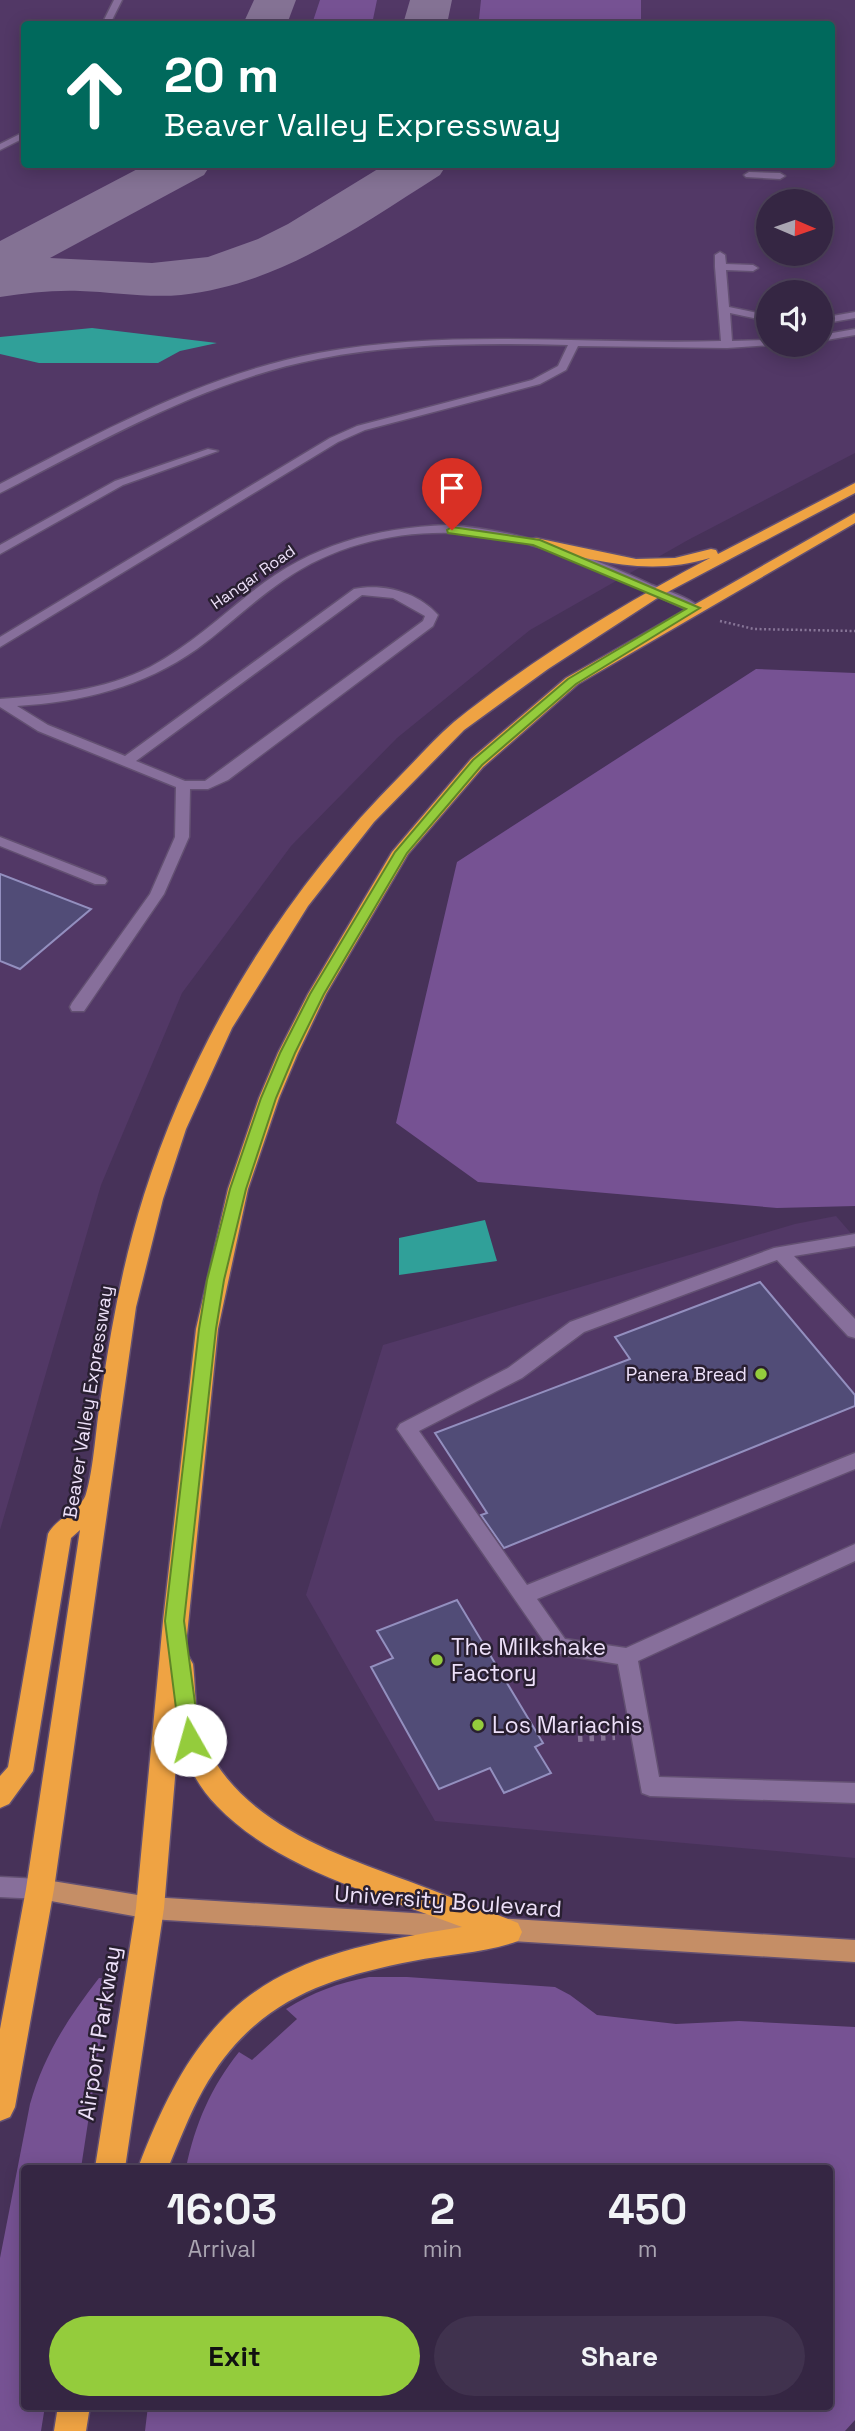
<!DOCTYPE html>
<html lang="en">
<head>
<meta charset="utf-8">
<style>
  body { margin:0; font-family:"Space Grotesk",sans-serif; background:#40324e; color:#f1f3f6; height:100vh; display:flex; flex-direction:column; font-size:26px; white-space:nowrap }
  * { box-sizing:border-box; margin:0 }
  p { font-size:23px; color:#aaa5b2 }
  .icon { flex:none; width:38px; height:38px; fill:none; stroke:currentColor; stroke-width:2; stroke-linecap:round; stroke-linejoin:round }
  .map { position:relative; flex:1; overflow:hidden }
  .side { position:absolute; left:21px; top:2165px; width:812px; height:245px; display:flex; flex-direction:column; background:#352643; border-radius:7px; box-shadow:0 4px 18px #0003,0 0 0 2px #4f435c }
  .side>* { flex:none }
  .top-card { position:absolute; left:21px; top:21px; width:814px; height:147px; border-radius:7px; box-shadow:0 4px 18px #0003,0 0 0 2px #4f435c; background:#00695c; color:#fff; overflow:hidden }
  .needle { width:46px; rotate:92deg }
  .fabs { position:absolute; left:756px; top:189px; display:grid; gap:14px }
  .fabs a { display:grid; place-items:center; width:77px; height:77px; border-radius:50%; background:#352643; box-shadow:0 4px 18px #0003,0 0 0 2px #4f435c; font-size:35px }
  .pin { position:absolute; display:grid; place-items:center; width:60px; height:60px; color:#fff; margin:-72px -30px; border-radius:50% 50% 50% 0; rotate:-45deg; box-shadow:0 0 7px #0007 }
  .pin .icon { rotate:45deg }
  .me { position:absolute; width:77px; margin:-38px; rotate:353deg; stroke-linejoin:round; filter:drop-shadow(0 0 5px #0008) }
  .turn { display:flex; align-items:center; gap:24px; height:147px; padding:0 28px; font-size:32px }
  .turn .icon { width:91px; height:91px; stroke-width:2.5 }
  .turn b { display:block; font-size:49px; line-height:60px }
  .eta { display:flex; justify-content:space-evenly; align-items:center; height:119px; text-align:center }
  .eta b { font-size:42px; font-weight:800; line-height:49px }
  .button { display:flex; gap:14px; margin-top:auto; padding:14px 28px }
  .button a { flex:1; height:80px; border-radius:42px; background:#94cc3c; color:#111; font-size:28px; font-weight:800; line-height:80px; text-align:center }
  .button a+a { background:#40324e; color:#f1f3f6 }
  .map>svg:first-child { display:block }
  .built { fill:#523866; fill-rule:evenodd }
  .green { fill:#765293 }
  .water { fill:#30a099 }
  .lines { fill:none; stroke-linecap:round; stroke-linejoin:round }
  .taxiway { fill:#847294; fill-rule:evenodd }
  .building { fill:#514c77; stroke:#938fbf; stroke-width:2 }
  .minor-casing { stroke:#635072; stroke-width:3 }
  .major-casing { stroke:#635072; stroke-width:3 }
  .highway-casing { stroke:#635072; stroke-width:3 }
  .path-far1 { stroke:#877597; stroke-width:2.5; stroke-dasharray:2 2.5; stroke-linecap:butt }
  .path { stroke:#877597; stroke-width:6; stroke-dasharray:4.5 7; stroke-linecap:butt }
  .minor { fill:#876f9b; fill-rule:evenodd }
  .major { fill:#c58e66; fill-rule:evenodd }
  .highway { fill:#efa343; fill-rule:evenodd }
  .route { fill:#94cc3c; stroke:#608527; stroke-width:2 }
  .poi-dot { fill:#94cc3c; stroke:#291f31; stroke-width:2.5 }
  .labels { text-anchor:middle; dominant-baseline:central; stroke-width:5; stroke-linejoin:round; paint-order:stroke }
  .far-street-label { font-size:16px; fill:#ede0f9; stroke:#291f31 }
  .poi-label { font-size:19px; fill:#ede0f9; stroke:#291f31; text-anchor:end }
  .street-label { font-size:19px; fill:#ede0f9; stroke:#291f31 }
  .near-poi-label { font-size:23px; fill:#ede0f9; stroke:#291f31; text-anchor:start }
  .near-street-label { font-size:23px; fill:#ede0f9; stroke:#291f31 }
</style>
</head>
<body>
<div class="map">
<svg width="855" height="2431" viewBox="0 0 855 2431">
  <rect width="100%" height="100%" fill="#473259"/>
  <path class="built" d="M0 0H855V453L688 540 530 630 397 738 291 846 182 993 101 1185 0 1530ZM24 24H831V164H24ZM768 201H821V254H768ZM768 292H821V345H768Z
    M836 1216 855 1238V1858L435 1821 306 1595 383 1345 795 1224Z"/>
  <path class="green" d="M320 0H377L372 24H312Z
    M481 0H641V21L479 19Z
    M756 669 855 673V1206L777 1208 478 1182 396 1123 457 862Z
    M369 1977H407L555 1987 570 1995 597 2015 676 2024 739 2021 855 2027V2420L845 2431H145L148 2406H830V2168H186C195 2124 211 2087 239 2052L252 2060 297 2019 286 2009C313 1992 338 1983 369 1977Z
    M99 1978 110 1979 81 2168H24V2406H45L41 2431H0V2258L30 2104C44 2055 68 2018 99 1978Z"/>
  <path class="water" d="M92 328 217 343 180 351 158 363H39L0 354V337Z
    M485 1220 497 1261 399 1275V1238Z"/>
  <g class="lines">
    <path class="taxiway" d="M254 0H296L287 24H243Z
      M410 0H452L447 24H403Z
      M147 164H211L204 175 50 258 152 263 208 257 258 239 288 224 386 164H447L440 175C358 227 280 284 181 295 147 298 113 292 80 291 53 290 27 293 0 297V241Z"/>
  </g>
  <path class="building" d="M0 874 91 909 20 969 0 961Z
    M760 1282 855 1395V1406L504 1548 481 1515 487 1513 435 1433 630 1359 615 1337Z
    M457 1600 543 1743 535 1747 551 1773 504 1793 490 1768 439 1789 371 1667 393 1658 377 1631Z"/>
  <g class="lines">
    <defs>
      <path id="minor" d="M114 0H122L110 24H102Z
        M735 21H738L740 24H732Z
        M24 132V138L0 150V144Z
        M749 172 780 173 785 176 780 179 746 177 744 175Z
        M720 252 725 255 726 264 753 265 758 268 753 271 726 270 729 307 768 315V321L730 313 732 341 768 340V345H772L727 348 578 346 566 370 540 384 365 430 338 442 0 647V637L330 438 357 426 532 380 558 366 568 345C484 343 400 343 318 359 206 381 104 439 4 491L0 493V484C101 432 205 374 318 353 452 328 587 345 721 341L715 267V255Z
        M855 312V318L821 324V318Z
        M855 329V335L821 341V335Z
        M208 449 218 451 123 485 0 554V545L115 481Z
        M447 525C521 530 585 554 652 585 667 591 689 597 700 608L694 612 690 611C638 588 587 561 533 545 450 522 356 530 284 580 253 601 227 627 197 649 143 687 82 702 17 706L48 725 125 756 354 589C383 583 418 592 438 615L433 626 228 780 208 789H190L189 837 164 894 84 1011H72L70 1007 72 1003 150 894 175 837 176 787 38 731 0 707V699C52 695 103 691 150 667 188 647 220 617 253 591 311 545 374 528 447 525ZM362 595 393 598 425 616 423 621 205 781H185L136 761Z
        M0 837 105 878 107 881 105 884H95L0 846Z
        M855 1234V1246L794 1256 855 1319V1338L848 1336 777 1260 584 1332 522 1378 419 1431 527 1585 855 1453V1469L537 1599 565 1639 626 1648 855 1544V1561L638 1661 659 1777 855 1783V1803L650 1796 642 1793 618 1664 552 1653 397 1429 400 1424 508 1368 570 1322 774 1248Z
        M0 1877 40 1879 48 1882 51 1889 48 1896 40 1899 0 1897Z"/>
      <path id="major" d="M40 1879 150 1897 855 1940V1962L150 1919 40 1899 32 1896 29 1889 32 1882Z"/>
      <path id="highway" d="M855 483V493L662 595 548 669 464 730 374 822 308 906 232 1028 186 1129 163 1199 136 1307 54 1889 15 2107 10 2117 0 2121V2029L26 1889 80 1530 71 1538 33 1771 9 1804 0 1808V1776L8 1767 48 1534C56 1518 81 1510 86 1494 94 1469 96 1424 101 1396 111 1328 123 1261 144 1195 194 1038 284 892 401 775 418 758 435 738 454 722 532 659 621 605 710 558 648 577 592 560 531 545L529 542 531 539 536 538 636 559 675 558 711 549 716 550 718 554Z
        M855 513V523L578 684 483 767 408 854 326 994 298 1053 279 1098 248 1189 218 1329 185 1655 189 1657 193 1664C196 1689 194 1720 205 1743 241 1822 332 1853 408 1881 444 1895 481 1908 518 1923L522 1932 518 1941C485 1953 447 1954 413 1961 321 1979 252 2003 203 2090 189 2115 179 2142 168 2168H138C206 1987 279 1956 462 1927 380 1895 280 1871 217 1806 199 1788 187 1764 178 1742L164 1908 125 2168H95L136 1908 163 1621 196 1329 228 1189 259 1098 278 1053 308 994 392 852 471 759 566 678Z
        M58 2406H90L86 2431H54Z"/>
    </defs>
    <use href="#minor" class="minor-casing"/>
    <use href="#major" class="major-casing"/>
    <use href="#highway" class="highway-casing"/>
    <path class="path-far1" d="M720 621 754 629 855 631"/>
    <path class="path" d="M578 1739 615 1737"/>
    <use href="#minor" class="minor"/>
    <use href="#major" class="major"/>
    <use href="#highway" class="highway"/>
  </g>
  <path class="route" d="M452 527 540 540 700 608 576 684 482 765 407 853 324 994 295 1053 276 1098 246 1189 224 1280 216 1329 184 1621 200 1740 197 1746 190 1749 183 1746 180 1740 165 1621 199 1329 207 1280 230 1189 261 1098 280 1053 310 994 395 852 473 760 568 679 686 609 533 545 448 533 447 530Z"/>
  <g class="poi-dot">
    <circle cx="761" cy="1374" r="7"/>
    <circle cx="437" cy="1660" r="7"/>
    <circle cx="478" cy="1725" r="7"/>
  </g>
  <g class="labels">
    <g class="far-street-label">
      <text transform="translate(253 577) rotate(-35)">Hangar Road</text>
    </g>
    <g class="poi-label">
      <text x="747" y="1374">Panera Bread</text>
    </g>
    <g class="street-label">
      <text transform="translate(88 1402) rotate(-81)">Beaver Valley Expressway</text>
    </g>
    <g class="near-poi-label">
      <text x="451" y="1647">The Milkshake<tspan x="451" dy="26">Factory</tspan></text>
      <text x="492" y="1725">Los Mariachis</text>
    </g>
    <g class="near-street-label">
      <text transform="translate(448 1901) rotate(4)">University Boulevard</text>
      <text transform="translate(99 2033) rotate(-81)">Airport Parkway</text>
    </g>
  </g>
</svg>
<div class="fabs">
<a><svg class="needle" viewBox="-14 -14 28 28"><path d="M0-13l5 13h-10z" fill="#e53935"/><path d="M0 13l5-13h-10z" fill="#aaa5b2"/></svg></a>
<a><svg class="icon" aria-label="sound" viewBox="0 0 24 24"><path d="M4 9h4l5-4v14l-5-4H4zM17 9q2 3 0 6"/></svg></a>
</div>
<div class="pin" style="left:452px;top:530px;background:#d93025"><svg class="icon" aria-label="arrive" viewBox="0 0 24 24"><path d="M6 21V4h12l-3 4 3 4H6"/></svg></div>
<svg class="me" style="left:190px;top:1740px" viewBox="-20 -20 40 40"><circle r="19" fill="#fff"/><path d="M0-13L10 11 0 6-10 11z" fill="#94cc3c"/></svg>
<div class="top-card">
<div class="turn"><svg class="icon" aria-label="ahead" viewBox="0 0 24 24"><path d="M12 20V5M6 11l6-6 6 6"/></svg><div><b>20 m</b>Beaver Valley Expressway</div></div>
</div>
<section class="side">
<div class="eta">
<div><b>16:03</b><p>Arrival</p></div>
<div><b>2</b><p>min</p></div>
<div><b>450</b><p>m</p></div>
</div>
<div class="button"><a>Exit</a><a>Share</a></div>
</section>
</div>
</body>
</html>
